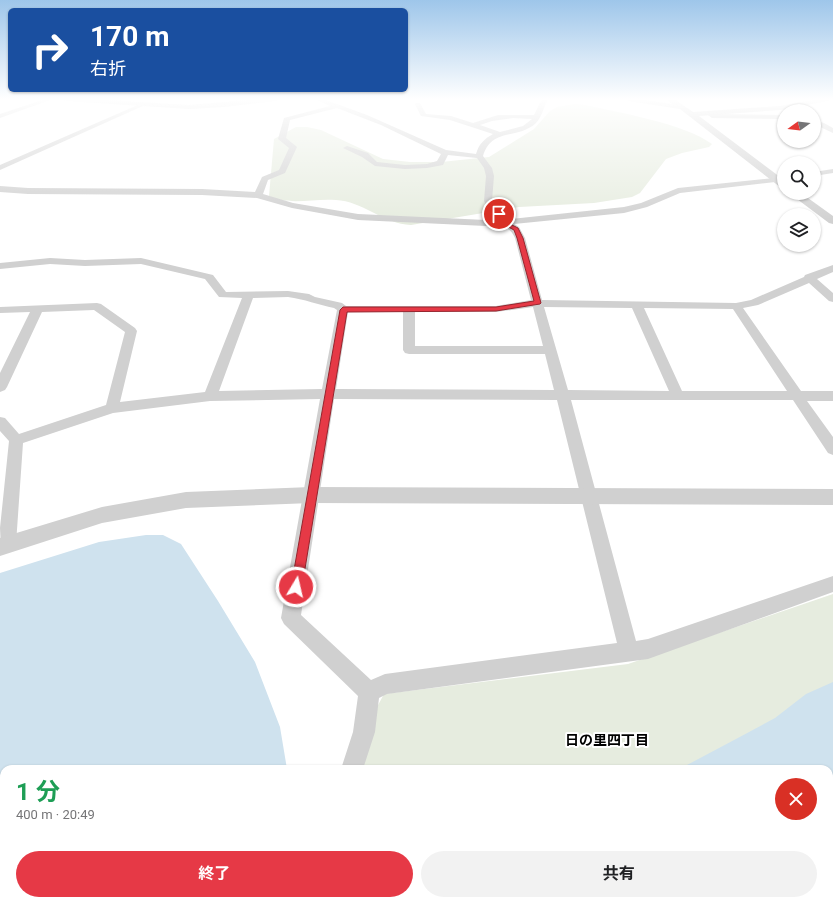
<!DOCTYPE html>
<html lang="ja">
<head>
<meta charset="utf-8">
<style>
  body { margin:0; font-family:Roboto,"Noto Sans JP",sans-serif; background:#f2f2f2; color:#202124; height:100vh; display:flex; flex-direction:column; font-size:15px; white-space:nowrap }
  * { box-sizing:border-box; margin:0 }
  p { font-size:13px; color:#757577 }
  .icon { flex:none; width:22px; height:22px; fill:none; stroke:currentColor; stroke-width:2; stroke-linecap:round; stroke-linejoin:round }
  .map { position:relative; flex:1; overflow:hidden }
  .details { position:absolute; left:0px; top:765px; width:833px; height:140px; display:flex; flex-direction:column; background:#fff; border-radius:12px 12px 0 0; box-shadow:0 1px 3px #0004 }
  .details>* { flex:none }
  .hud { position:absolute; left:8px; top:8px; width:400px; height:84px; border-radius:6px; box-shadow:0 1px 3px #0004; background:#1a4fa0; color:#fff; overflow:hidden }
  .needle { width:26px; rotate:255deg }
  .buttons { position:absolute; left:777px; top:104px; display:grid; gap:8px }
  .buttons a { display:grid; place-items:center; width:44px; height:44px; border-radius:50%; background:#fff; box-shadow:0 1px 3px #0004; font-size:20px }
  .pin { position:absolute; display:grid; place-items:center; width:34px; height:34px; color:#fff; margin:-17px; border:2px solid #fff; border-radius:50%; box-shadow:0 1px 4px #0007 }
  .me { position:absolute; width:44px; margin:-22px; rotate:9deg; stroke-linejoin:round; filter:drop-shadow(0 0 3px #0008) }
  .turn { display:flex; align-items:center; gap:14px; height:84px; padding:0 16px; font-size:18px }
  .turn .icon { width:52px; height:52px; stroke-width:2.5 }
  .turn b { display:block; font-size:28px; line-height:34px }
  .round { display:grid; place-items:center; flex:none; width:42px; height:42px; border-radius:21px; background:#f2f2f2 }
  .headline { display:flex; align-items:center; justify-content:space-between; height:68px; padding:0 16px }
  h1 { font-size:24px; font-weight:700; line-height:30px; color:#1e9e55 }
  .action { display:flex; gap:8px; margin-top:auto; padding:8px 16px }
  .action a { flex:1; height:46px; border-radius:24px; background:#e63946; color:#fff; font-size:16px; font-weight:700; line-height:46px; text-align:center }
  .action a+a { background:#f2f2f2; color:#202124 }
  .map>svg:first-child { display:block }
  .green { fill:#e6ecdf }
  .water { fill:#cfe2ee }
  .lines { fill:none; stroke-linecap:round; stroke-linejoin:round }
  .minor { fill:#d0d0d0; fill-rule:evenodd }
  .tertiary { fill:#d0d0d0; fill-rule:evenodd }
  .route { fill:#e63946; stroke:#96252e }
  .labels { text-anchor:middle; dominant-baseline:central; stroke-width:4; stroke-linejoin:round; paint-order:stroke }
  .near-neighbourhood-label { font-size:14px; font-weight:bold; fill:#000; stroke:#fff }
</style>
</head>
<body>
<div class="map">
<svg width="833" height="905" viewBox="0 0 833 905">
  <rect width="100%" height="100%" fill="#fff"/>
  <path class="green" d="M575 104 585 105C620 113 683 123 712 144L709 147 682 153 666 159 640 193 632 197 594 203 519 207 411 225C384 224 362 201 336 200 314 198 289 206 269 196L274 139 296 127H307L321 130 383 159 410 162H441L489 157 534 129 550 111 557 107Z
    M833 594V905H281L282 901H829V769H360L377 707 384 694 628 664Z"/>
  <path class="water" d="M146 535H163L181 544 218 601 255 662 280 727 287 769H4V901H215V905H0V573L99 542Z
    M833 682V905H305L307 901H829V769H673L687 765 736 739 775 718 806 694Z"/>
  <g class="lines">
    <path class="minor" d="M45 99H53L0 118V114Z
      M315 99H323L367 115 446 150 476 154C479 144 484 139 493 134L450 120 421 116 415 104 416 103H420L426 114 451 116 473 123 498 115H534L542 99H548C544 106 542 117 536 123 518 140 492 127 483 156L492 168 494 176 492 201 496 207 511 219 624 207 641 203 678 188 784 177V181L680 193 647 207 624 213 514 224 519 227 525 238 542 300 736 303 751 300 804 277 805 275 833 265V272L817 279 833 293V302L829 301 809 283 758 305 743 308 801 391H833V401H807L833 437V455L828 453 793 400H571L636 641 648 639 833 576V592L648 659 387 694 379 698 375 732 363 769H341L353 732 358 696 284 624 281 618 320 399 210 401 113 413 23 443 16 544 13 549 7 551 1 549 0 528 9 441 0 431V417L5 418 19 434 106 405 125 332 94 310 42 312 7 387 5 390 0 392V373L30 312 0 313V307L97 303 101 304 135 328 137 331 120 402 205 392 242 298 219 297 205 279 141 264 85 266 50 264 0 269V263L50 258 85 260 141 258 213 275 226 292 288 291 309 294 315 297 342 303 346 306H496L531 300 515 238C509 225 499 225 486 226L358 220 292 208 257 198 202 195 28 194 0 192V186L28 188 202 189 255 192 262 177 279 170 289 148 278 139 284 118 330 106ZM337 108 381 125 441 154 437 161 427 164 405 165 377 162 368 153 347 146 343 148 362 157 375 166 405 169 427 168 443 165 448 155 477 158 484 168 486 176 484 201 490 211 501 219 486 220 358 214 293 203 263 194 268 180 285 173 297 147 286 138 290 120ZM513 118 532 119 523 126 500 132 480 125 492 121ZM288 297C304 299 319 305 334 308L337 310 322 389 219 391 253 298ZM533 307 543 346H415V312H496ZM544 307 632 308 669 391 568 390ZM644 308 733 309 787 391H682ZM348 312H403V350L405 353 409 354H545L554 390 336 389ZM334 399 557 400 617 643 385 674 371 680 301 615Z
      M140 104 145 105 0 170V165Z
      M708 111 714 114 784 115V119L712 118 705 113Z
      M814 120 824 123 833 128V133L814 124Z
      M833 169V173L814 176V172Z
      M260 901H286L285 905H259Z"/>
    <path class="tertiary" d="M62 99H91L189 105 259 99H280L276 101 224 107 189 109 66 101Z
      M624 99H640L672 104 665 99H674L693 112 780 106 818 99H832L828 101 780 110 699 116 784 180V188L780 187 680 109 628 101Z
      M789 193H801L833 216V224L829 223Z
      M311 487 833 489V505L311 503 186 508 102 523 0 556V538L102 507 186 492Z"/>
  </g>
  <linearGradient id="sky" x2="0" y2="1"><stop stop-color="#9ec6ea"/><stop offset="0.44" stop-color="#fff"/><stop offset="1" stop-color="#fff" stop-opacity="0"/></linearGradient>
  <rect width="833" height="225" fill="url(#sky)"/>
  <path class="route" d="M499 213 508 218 509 219 506 222 518 228 523 238 541 303 540 304 496 311 347 312 302 587 300 591 296 592 292 591 291 587 340 310 343 307H496L534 301 517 238 514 230 501 223 500 222 503 219 497 214Z"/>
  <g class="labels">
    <g class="near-neighbourhood-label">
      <text x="607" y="740">日の里四丁目</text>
    </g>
  </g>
</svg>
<div class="buttons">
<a><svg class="needle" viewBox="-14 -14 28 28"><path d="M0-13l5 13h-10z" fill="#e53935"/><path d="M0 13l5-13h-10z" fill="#757577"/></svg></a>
<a><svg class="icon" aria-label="search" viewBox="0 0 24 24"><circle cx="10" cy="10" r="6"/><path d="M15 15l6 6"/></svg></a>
<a><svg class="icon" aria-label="layers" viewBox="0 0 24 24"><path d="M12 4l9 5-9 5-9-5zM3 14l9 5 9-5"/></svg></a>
</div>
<div class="pin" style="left:499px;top:214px;background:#d93025"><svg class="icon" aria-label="arrive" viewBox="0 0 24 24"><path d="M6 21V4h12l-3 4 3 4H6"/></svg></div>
<svg class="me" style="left:296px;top:587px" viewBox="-20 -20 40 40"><circle r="17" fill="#e63946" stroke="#fff" stroke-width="3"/><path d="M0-11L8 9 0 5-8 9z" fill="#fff"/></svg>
<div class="hud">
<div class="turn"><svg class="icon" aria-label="right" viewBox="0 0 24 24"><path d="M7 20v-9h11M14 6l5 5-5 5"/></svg><div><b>170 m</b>右折</div></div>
</div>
<section class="details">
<div class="headline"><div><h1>1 分</h1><p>400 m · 20:49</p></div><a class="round" style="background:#d93025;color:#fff"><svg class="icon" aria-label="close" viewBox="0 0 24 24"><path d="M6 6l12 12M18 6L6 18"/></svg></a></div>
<div class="action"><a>終了</a><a>共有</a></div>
</section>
</div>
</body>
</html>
